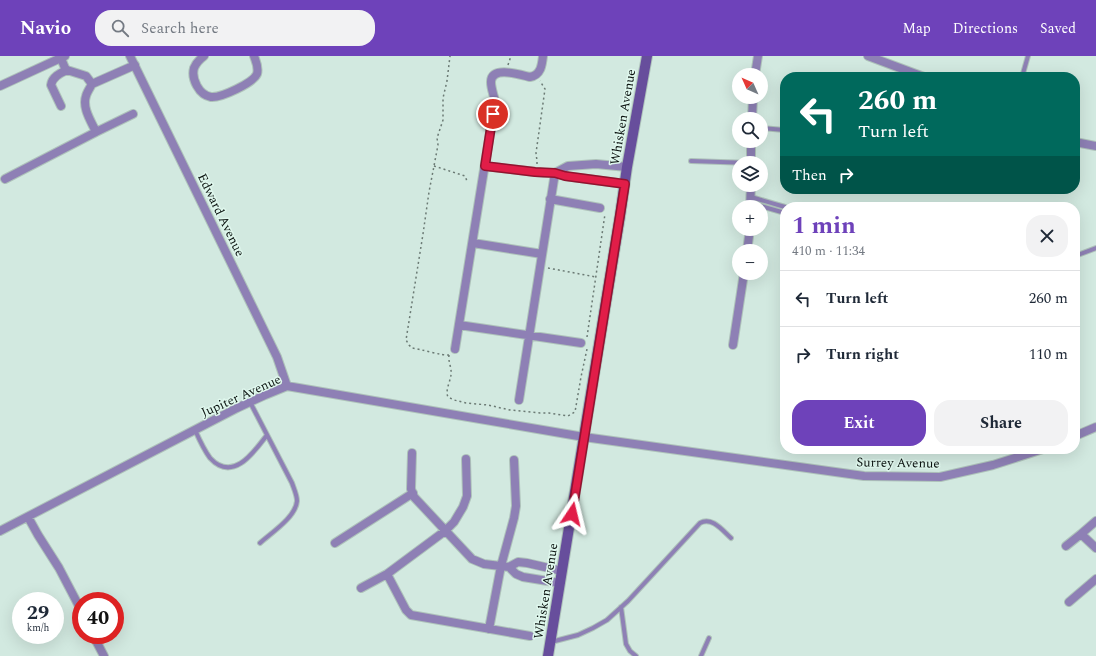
<!DOCTYPE html>
<html lang="en">
<head>
<meta charset="utf-8">
<style>
  body { margin:0; font-family:Spectral,serif; background:#f2f2f3; color:#1f2937; height:100vh; display:flex; flex-direction:column; font-size:15px; white-space:nowrap }
  * { box-sizing:border-box; margin:0 }
  p { font-size:13px; color:#747a83 }
  .icon { flex:none; width:22px; height:22px; fill:none; stroke:currentColor; stroke-width:2; stroke-linecap:round; stroke-linejoin:round }
  .map { position:relative; flex:1; overflow:hidden }
  .panel { position:absolute; left:780px; top:146px; width:300px; height:252px; display:flex; flex-direction:column; background:#fff; border-radius:16px; box-shadow:0 4px 16px #0002 }
  .panel>* { flex:none }
  .top-card { position:absolute; left:780px; top:16px; width:300px; height:122px; border-radius:16px; box-shadow:0 4px 16px #0002; background:#00695c; color:#fff; overflow:hidden }
  .needle { width:26px; rotate:315deg }
  .controls { position:absolute; left:732px; top:12px; display:grid; gap:8px }
  .controls a { display:grid; place-items:center; width:36px; height:36px; border-radius:50%; background:#fff; box-shadow:0 4px 16px #0002; font-size:20px }
  .speed { position:absolute; left:12px; top:536px; display:flex; gap:8px; font-size:20px; font-weight:700; text-align:center }
  .speed>* { display:grid; place-content:center; width:52px; height:52px; border-radius:50%; background:#fff; box-shadow:0 4px 16px #0002; line-height:1 }
  .speed small { font-size:10px; font-weight:400 }
  .speed .limit { border:6px solid #d22; background:#fff; color:#111 }
  .pin { position:absolute; display:grid; place-items:center; width:34px; height:34px; color:#fff; margin:-17px; border:2px solid #fff; border-radius:50%; box-shadow:0 1px 4px #0007 }
  .me { position:absolute; width:44px; margin:-22px; rotate:10deg; stroke-linejoin:round; filter:drop-shadow(0 0 3px #0008) }
  .turn { display:flex; align-items:center; gap:14px; height:84px; padding:0 12px; font-size:18px }
  .turn .icon { width:52px; height:52px; stroke-width:2.5 }
  .turn b { display:block; font-size:28px; line-height:34px }
  .then { display:flex; align-items:center; height:38px; padding:0 12px; background:#0003; gap:8px; font-size:15px }
  .round { display:grid; place-items:center; flex:none; width:42px; height:42px; border-radius:16px; background:#f2f2f3 }
  .headline { display:flex; align-items:center; justify-content:space-between; height:68px; padding:0 12px }
  h1 { font-size:24px; font-weight:700; line-height:30px; color:#6e42ba }
  .button { display:flex; gap:8px; margin-top:auto; padding:8px 12px }
  .button a { flex:1; height:46px; border-radius:16px; background:#6e42ba; color:#fff; font-size:16px; font-weight:700; line-height:46px; text-align:center }
  .button a+a { background:#f2f2f3; color:#1f2937 }
  ul { padding:0; list-style:none }
  li { display:flex; align-items:center; gap:12px; height:56px; padding:0 12px; border-top:1px solid #e0e1e3 }
  li div { flex:1 }
  li b { display:block; font-size:15px }
  li em { font-style:normal }
  header { display:flex; align-items:center; gap:24px; box-sizing:border-box; height:56px; padding:0 20px; background:#6e42ba; color:#fff }
  header strong { font-size:19px }
  nav { display:flex; gap:22px; margin-inline-start:auto; font-size:14px }
  .search { width:280px; height:36px; background:#f2f2f3; display:flex; align-items:center; gap:10px; box-sizing:border-box; padding:0 14px; border-radius:16px; color:#747a83; font-size:15px }
  .map>svg:first-child { display:block }
  .lines { fill:none; stroke-linecap:round; stroke-linejoin:round }
  .lane-casing { stroke:#aec2ba; stroke-width:6 }
  .street-casing { stroke:#aec2ba; stroke-width:10 }
  .secondary-casing { stroke:#aec2ba; stroke-width:12 }
  .path { stroke:#6b7a74; stroke-width:1.5; stroke-dasharray:2 3; stroke-linecap:butt }
  .lane { stroke:#8e80b5; stroke-width:4 }
  .street { stroke:#8e80b5; stroke-width:8 }
  .secondary { stroke:#674e9c; stroke-width:10 }
  .route-casing { stroke:#92132f; stroke-width:10 }
  .route { stroke:#e11d48; stroke-width:7 }
  .labels { text-anchor:middle; dominant-baseline:central; stroke-width:3; stroke-linejoin:round; paint-order:stroke }
  .street-label { font-size:13px; fill:#0a120f; stroke:#dff7ed }
</style>
</head>
<body>
<header>
<strong>Navio</strong>
<div class="search"><svg class="icon" aria-label="search" viewBox="0 0 24 24"><circle cx="10" cy="10" r="6"/><path d="M15 15l6 6"/></svg>Search here</div>
<nav><a>Map</a><a>Directions</a><a>Saved</a></nav>
</header>
<div class="map">
<svg width="1096" height="600" viewBox="0 0 1096 600">
  <rect width="100%" height="100%" fill="#d2e9e0"/>
  <g class="lines">
    <defs>
      <path id="lane" d="M1022 21 1028 0
        M761 72 784 74
        M691 105 750 107
        M751 141 785 151
        M750 147 785 157
        M1075 200 1096 192
        M250 346 292 427C294 433 297 439 297 445 296 461 271 477 260 487
        M195 374C199 383 204 394 210 402 233 427 254 396 267 379
        M621 551 626 588 630 595 636 600
        M551 586 578 579 593 572 607 564 628 545 700 467C712 460 723 475 731 482
        M701 600 709 582"/>
      <path id="street" d="M60 0 65 12 67 14 86 20 92 28 135 9
        M130 0 277 301 287 330
        M204 0C200 3 196 7 194 12 191 23 199 39 211 41 221 42 253 27 257 18 259 11 256 6 254 0
        M868 0 924 21
        M755 19 758 0
        M92 28C90 32 87 36 86 40 82 52 91 65 96 76L133 58
        M0 30 65 0
        M61 50 51 29C52 21 60 17 67 14
        M752 63 753 41
        M1075 86 1096 90
        M751 107V85
        M485 110 544 117H555L565 120 625 128
        M555 117 568 110 596 108 627 111
        M5 123 96 76
        M550 143 600 152
        M750 151 751 129
        M473 187 542 198
        M747 195 750 173
        M459 269 581 287
        M733 289 744 217
        M455 293 495 46C494 39 491 33 491 26 491 9 521 19 530 21 541 19 542 9 543 0
        M519 344 555 117
        M1075 380 1096 371
        M412 397 411 433 414 441 472 503 484 508 509 511 518 506 527 507 562 515
        M28 461 38 479 59 512 81 554
        M1096 465 1081 478 1096 492
        M0 475 237 352 265 339 287 330 584 381 864 420 940 421 993 409 1043 393
        M335 487 413 437
        M1066 490 1081 478
        M509 511 516 518 523 521 560 527
        M387 518 406 554 411 559 530 580
        M361 532 387 518 445 475 454 466 463 451 467 440 466 403
        M1069 546 1096 523
        M489 573 501 510 514 462 516 450 514 404
        M93 579 104 600"/>
      <path id="secondary" d="M548 600 620 160 627 111 647 0"/>
    </defs>
    <use href="#lane" class="lane-casing"/>
    <use href="#street" class="street-casing"/>
    <use href="#secondary" class="secondary-casing"/>
    <path class="path" d="M508 9 511 0
      M537 108V105L536 97 545 33 540 25
      M434 110 465 120 467 125
      M548 212 596 221
      M587 281 605 158
      M449 299C448 306 452 312 451 319 450 326 445 335 448 341L454 344 466 347 488 349 510 354 540 357H549L568 360 575 356 581 321 587 293
      M449 299C443 300 420 293 412 292L409 289 406 284 423 178 429 136 438 89 437 82 443 64V42L447 25 450 0"/>
    <use href="#lane" class="lane"/>
    <use href="#street" class="street"/>
    <use href="#secondary" class="secondary"/>
  </g>
  <g class="lines">
    <defs>
      <path id="route" d="M493 58 485 110 535 116 555 117 565 120 625 128 572 458"/>
    </defs>
    <use href="#route" class="route-casing"/>
    <use href="#route" class="route"/>
  </g>
  <g class="labels">
    <g class="street-label">
      <text transform="translate(623 61) rotate(-80)">Whisken Avenue</text>
      <text transform="translate(221 159) rotate(64)">Edward Avenue</text>
      <text transform="translate(241 340) rotate(-24)">Jupiter Avenue</text>
      <text transform="translate(898 407) rotate(1)">Surrey Avenue</text>
      <text transform="translate(546 535) rotate(-81)">Whisken Avenue</text>
    </g>
  </g>
</svg>
<div class="controls">
<a><svg class="needle" viewBox="-14 -14 28 28"><path d="M0-13l5 13h-10z" fill="#e53935"/><path d="M0 13l5-13h-10z" fill="#747a83"/></svg></a>
<a><svg class="icon" aria-label="search" viewBox="0 0 24 24"><circle cx="10" cy="10" r="6"/><path d="M15 15l6 6"/></svg></a>
<a><svg class="icon" aria-label="layers" viewBox="0 0 24 24"><path d="M12 4l9 5-9 5-9-5zM3 14l9 5 9-5"/></svg></a>
<a>+</a>
<a>−</a>
</div>
<div class="speed"><div>29<small>km/h</small></div><div class="limit">40</div></div>
<div class="pin" style="left:493px;top:58px;background:#d93025"><svg class="icon" aria-label="arrive" viewBox="0 0 24 24"><path d="M6 21V4h12l-3 4 3 4H6"/></svg></div>
<svg class="me" style="left:572px;top:458px" viewBox="-20 -20 40 40"><path d="M0-17L14 15 0 8-14 15z" fill="#e11d48" stroke="#fff" stroke-width="4"/></svg>
<div class="top-card">
<div class="turn"><svg class="icon" aria-label="left" viewBox="0 0 24 24"><path d="M17 20v-9H6M10 6l-5 5 5 5"/></svg><div><b>260 m</b>Turn left</div></div>
<div class="then">Then<svg class="icon" aria-label="right" viewBox="0 0 24 24"><path d="M7 20v-9h11M14 6l5 5-5 5"/></svg></div>
</div>
<section class="panel">
<div class="headline"><div><h1>1 min</h1><p>410 m · 11:34</p></div><a class="round"><svg class="icon" aria-label="close" viewBox="0 0 24 24"><path d="M6 6l12 12M18 6L6 18"/></svg></a></div>
<ul>
<li><svg class="icon" aria-label="left" viewBox="0 0 24 24"><path d="M17 20v-9H6M10 6l-5 5 5 5"/></svg><div><b>Turn left</b></div><em>260 m</em></li>
<li><svg class="icon" aria-label="right" viewBox="0 0 24 24"><path d="M7 20v-9h11M14 6l5 5-5 5"/></svg><div><b>Turn right</b></div><em>110 m</em></li>
</ul>
<div class="button"><a>Exit</a><a>Share</a></div>
</section>
</div>
</body>
</html>
